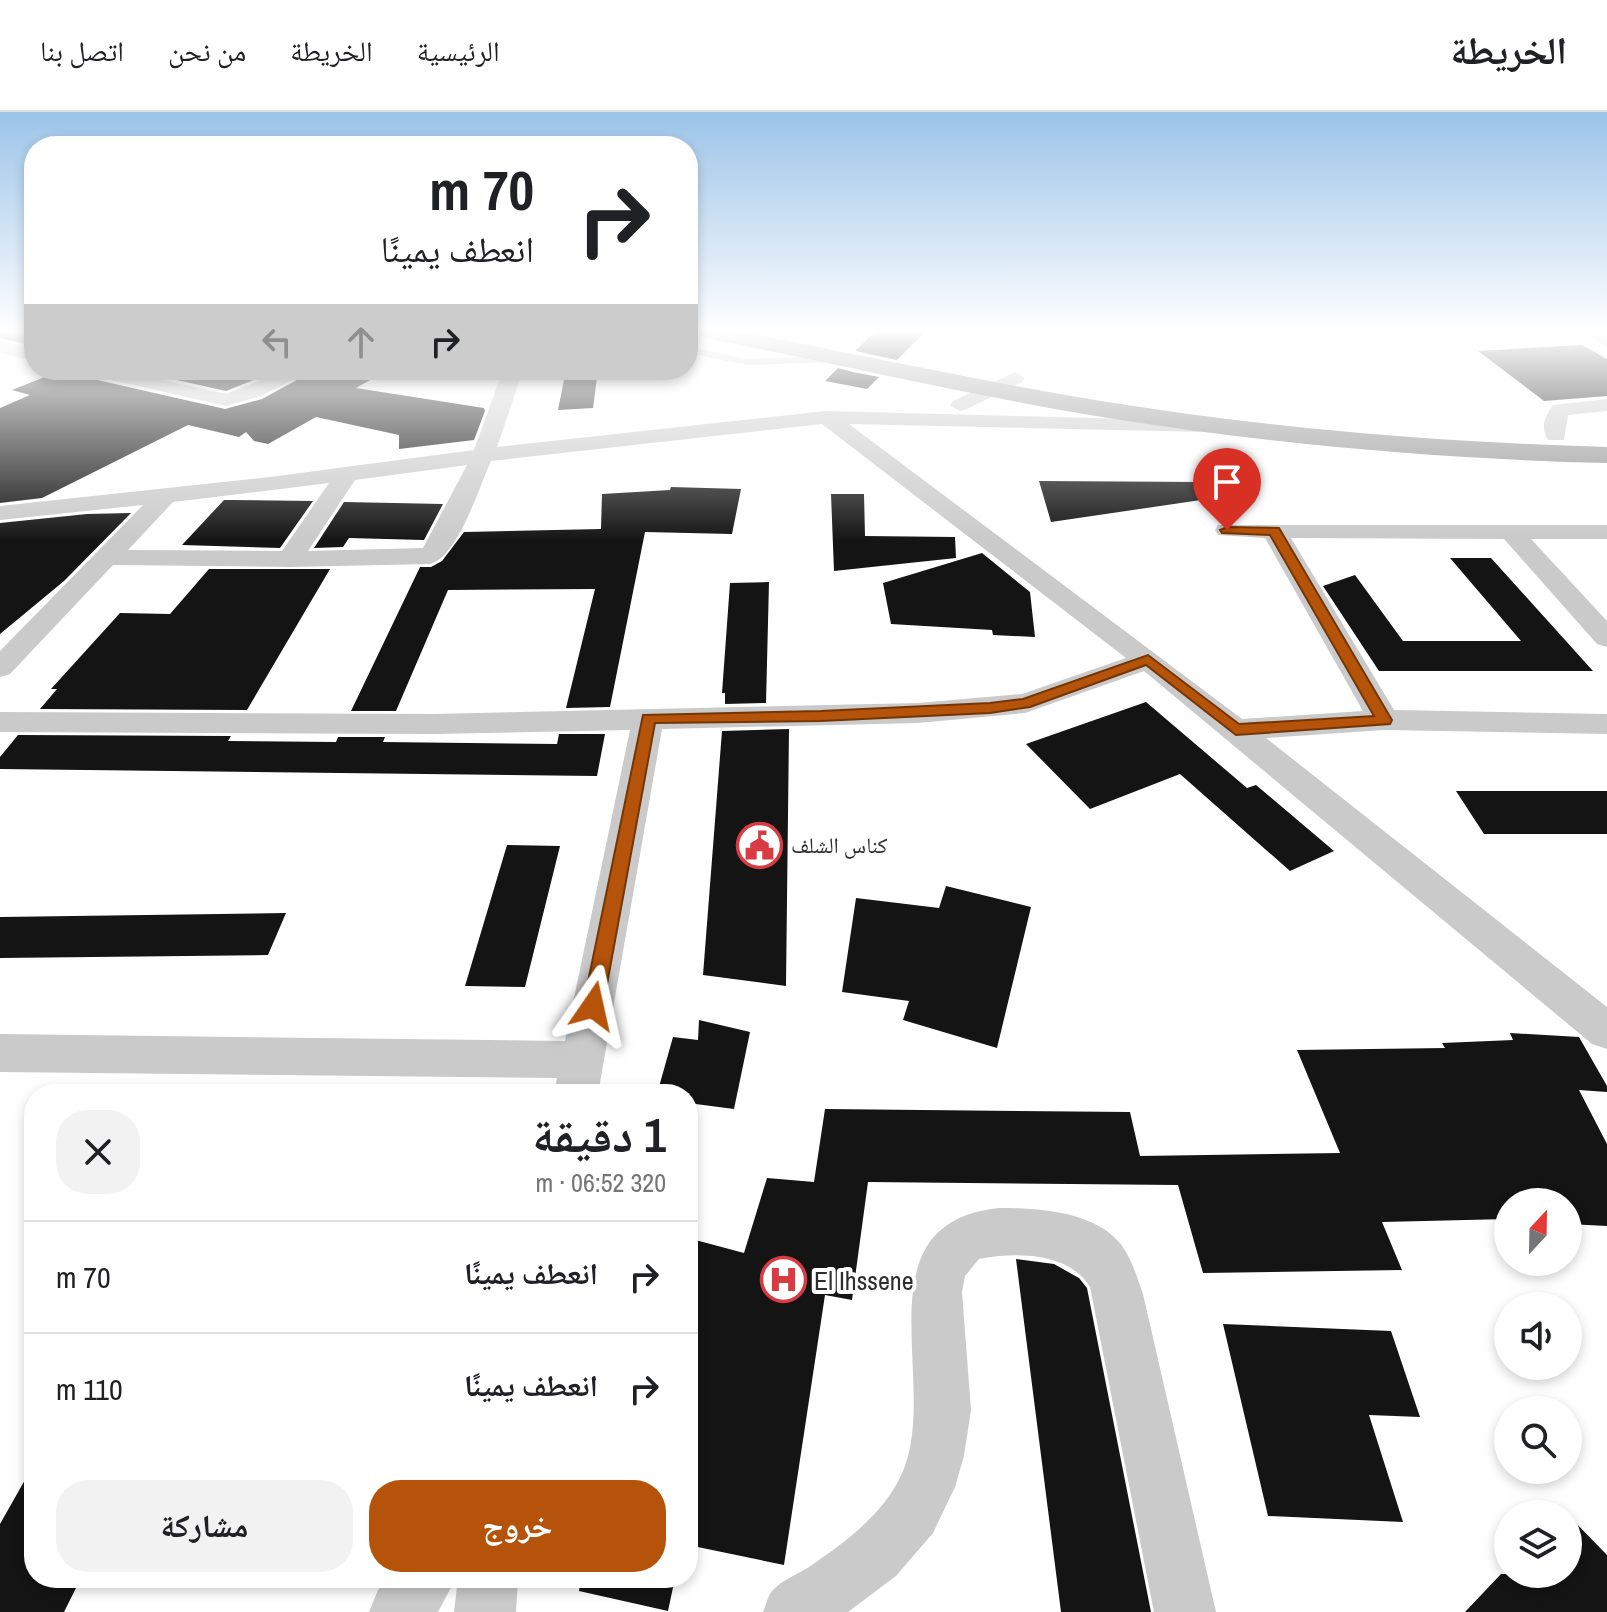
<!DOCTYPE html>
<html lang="ar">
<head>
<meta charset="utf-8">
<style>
  body { margin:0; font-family:"Archivo Narrow","Noto Naskh Arabic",sans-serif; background:#f2f2f2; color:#202124; direction:rtl; height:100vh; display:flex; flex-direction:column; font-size:30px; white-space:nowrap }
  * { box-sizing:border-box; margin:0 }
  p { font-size:26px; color:#757577 }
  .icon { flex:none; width:44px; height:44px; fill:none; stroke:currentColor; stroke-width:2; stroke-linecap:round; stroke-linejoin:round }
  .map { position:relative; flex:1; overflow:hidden; direction:ltr }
  .details { position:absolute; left:24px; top:972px; width:674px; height:504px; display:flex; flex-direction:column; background:#fff; border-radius:32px; box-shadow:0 4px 12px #0003; direction:rtl }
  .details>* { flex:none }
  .hud { position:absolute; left:24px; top:24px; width:674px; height:244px; border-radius:32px; box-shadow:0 4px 12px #0003; direction:rtl; background:#fff; color:#202124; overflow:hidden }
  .needle { width:52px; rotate:22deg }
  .buttons { position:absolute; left:1494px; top:1076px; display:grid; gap:16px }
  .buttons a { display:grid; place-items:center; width:88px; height:88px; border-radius:50%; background:#fff; box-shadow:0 4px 12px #0003; font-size:40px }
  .pin { position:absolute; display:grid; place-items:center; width:68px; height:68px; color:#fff; margin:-82px -34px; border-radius:50% 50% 50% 0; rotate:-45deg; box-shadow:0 0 8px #0007 }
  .pin .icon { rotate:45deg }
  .me { position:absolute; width:88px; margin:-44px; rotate:11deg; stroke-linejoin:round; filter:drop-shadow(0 0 6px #0008) }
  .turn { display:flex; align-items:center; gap:28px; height:168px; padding:0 32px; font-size:36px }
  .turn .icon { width:104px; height:104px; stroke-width:2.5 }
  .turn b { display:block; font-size:56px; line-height:68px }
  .lanes { display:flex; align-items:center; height:76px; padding:0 32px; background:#0003; justify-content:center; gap:40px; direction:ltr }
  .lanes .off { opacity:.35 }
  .round { display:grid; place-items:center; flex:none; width:84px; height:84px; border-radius:32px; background:#f2f2f2 }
  .overview { display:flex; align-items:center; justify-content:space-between; height:136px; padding:0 32px }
  h1 { font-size:48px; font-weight:700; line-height:60px }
  .cta { display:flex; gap:16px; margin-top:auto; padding:16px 32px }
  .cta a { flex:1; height:92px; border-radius:32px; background:#b45309; color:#fff; font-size:32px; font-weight:700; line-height:92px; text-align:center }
  .cta a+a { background:#f2f2f2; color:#202124 }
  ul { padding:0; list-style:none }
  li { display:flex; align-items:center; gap:24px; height:112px; padding:0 32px; border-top:2px solid #e0e0e0 }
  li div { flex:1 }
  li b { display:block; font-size:30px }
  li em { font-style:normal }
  header { display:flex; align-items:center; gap:48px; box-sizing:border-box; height:112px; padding:0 40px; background:#fff; border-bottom:2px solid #e0e0e0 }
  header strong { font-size:38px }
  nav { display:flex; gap:44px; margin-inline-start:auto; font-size:28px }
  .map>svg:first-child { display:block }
  .building { fill:#141414 }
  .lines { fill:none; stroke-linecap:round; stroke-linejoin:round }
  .lane { fill:#cacaca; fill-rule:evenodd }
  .street { fill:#cacaca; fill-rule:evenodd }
  .highway { fill:#949494; fill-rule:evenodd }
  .route { fill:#b45309; stroke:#753606; stroke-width:2 }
  .labels { text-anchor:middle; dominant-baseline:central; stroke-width:8; stroke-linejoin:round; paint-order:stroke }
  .poi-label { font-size:22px; fill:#2d2d2d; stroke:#fff; text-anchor:start }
  .near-poi-label { font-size:26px; fill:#2d2d2d; stroke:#fff; text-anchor:start }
</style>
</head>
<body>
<header>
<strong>الخريطة</strong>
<nav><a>الرئيسية</a><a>الخريطة</a><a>من نحن</a><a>اتصل بنا</a></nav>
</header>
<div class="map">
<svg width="1607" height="1500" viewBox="0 0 1607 1500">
  <rect width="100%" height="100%" fill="#fff"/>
  <path class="building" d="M0 219H34V234L0 226Z
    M876 219H926L897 248 855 239Z
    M1582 233 1607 247V284L1544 289 1478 239Z
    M838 256 853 260 879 265 867 277 825 269Z
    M62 258H79L84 265 225 297 262 287 315 258H388L356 276 484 296 485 299 474 328 399 337V323L316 305 268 332 254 329 246 320 239 325 188 313 42 386 0 391V296L30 283 12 278Z
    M132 258H278L226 279Z
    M566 258H598L593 296 558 298Z
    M1039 369 1200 370 1201 388 1051 410Z
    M671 375 741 377 732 422 645 420 610 595 566 596 595 477 448 478 396 599H351L420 455H431L442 449 464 420 601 417 602 382 670 378Z
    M831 382H864L865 424 955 425 956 446 834 459Z
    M224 388H230L313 389 280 436 182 433Z
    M344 390 443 392 424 428 349 426 343 435 314 436Z
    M131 401 64 469 0 522V411L87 402Z
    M982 441 1030 480 1035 525 993 523 992 518 891 512 883 471Z
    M1450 446H1491L1593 559H1379L1323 474 1355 463 1403 529H1521Z
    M209 457H330L247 598 40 597 57 577H51L120 501 170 502Z
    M769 470 766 591 725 592V581H722L730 471Z
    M1146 590 1247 676 1256 673 1334 739 1290 759 1180 662 1090 697 1026 632Z
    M789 617 786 874 703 863 722 619Z
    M559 622H605L597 664 0 657V645L18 623 231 624 228 629 336 630 338 625H385L383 630 557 632Z
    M1456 679H1607V722H1484Z
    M507 733 560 734 525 875 465 874Z
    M946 774 1031 795 997 936 903 908 909 889 842 880 856 786 939 796Z
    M286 801 268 843 0 846V805Z
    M699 908 750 920 734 997 688 991V982H657L673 925 698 928Z
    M1510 921 1579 925 1607 974V980L1579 978 1607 1032V1114L1568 1112V1090H1508V1107L1382 1110 1402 1158 1203 1161 1178 1073 868 1070 852 1188 825 1183 784 1453 688 1433V1126L744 1141 767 1066 814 1070 825 997 1130 1000 1140 1044 1340 1041 1297 938 1445 936 1442 931 1513 928Z
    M1016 1147 1054 1152 1079 1166 1087 1176 1151 1500H1061Z
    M1223 1212 1391 1219 1420 1305 1369 1303 1403 1410 1268 1404Z
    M34 1352V1466H81L64 1500H0V1412Z
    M1568 1403 1607 1443V1500H1465L1501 1462H1568Z
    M581 1466H675L668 1499 579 1479Z"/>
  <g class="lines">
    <path class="lane" d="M688 235 747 247 836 244 841 247 836 250 747 253 688 241Z"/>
    <path class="street" d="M1582 219 1607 222V236Z
      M0 229 34 237V249L0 241Z
      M82 258H118L226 282 286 258H312L261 284 226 294 85 262Z
      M503 258H523L497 335 826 299 1213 309 1216 314 1205 320 849 312 1242 607 1363 599 1265 426 1218 423 1215 418 1218 413H1607V427H1531L1607 509V535L1597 532 1504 427 1291 426 1394 598 1607 602V622L1384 618 1266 626 1607 895V937L1592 932 1144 559 1025 601 918 611 662 617 598 982H554L557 966 0 960V922L565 929 630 618 434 622 0 620V600L434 602 918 591 1022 582 1126 546 822 312 491 349C479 375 458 445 430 452L290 455 113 453 10 562 0 565V539L143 393 0 408V394L270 365 474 338ZM467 353 423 436 308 439 355 368ZM329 371 282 439 128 438 173 390Z
      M1015 260 1025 266 1022 270 967 297 960 299 950 293 953 289Z
      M1607 287V299L1568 303 1564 328H1548C1540 315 1545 304 1553 293Z
      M999 1096C1037 1096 1092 1099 1119 1130 1131 1144 1137 1165 1143 1182L1216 1500H1154L1090 1175C1069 1140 1015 1140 979 1147L965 1164 962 1180 971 1298 964 1344 955 1375 933 1421 896 1464 848 1500H763C766 1493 768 1483 773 1478 782 1468 798 1462 809 1455 850 1427 895 1394 908 1344 932 1255 864 1110 999 1096Z
      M388 1466H456L438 1500H369L378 1478Z
      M458 1466H518L516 1500H454Z"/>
    <path class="highway" d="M694 219H739C859 243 980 269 1101 289 1269 316 1437 330 1607 335V351C1438 347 1269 332 1102 305 969 283 837 252 705 226Z"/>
  </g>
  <linearGradient id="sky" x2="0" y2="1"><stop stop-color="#9bc4e8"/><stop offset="0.51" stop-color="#fff"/><stop offset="1" stop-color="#fff" stop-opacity="0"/></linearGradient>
  <rect width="1607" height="429" fill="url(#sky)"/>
  <path class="route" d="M1227 415 1279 416 1392 608 1390 612 1236 623 1146 553 1030 595 990 601 821 609 655 611 603 894 600 900 593 903 586 900 583 894 643 603 821 599 990 591 1023 587 1148 543 1239 612 1374 604 1270 423 1222 421 1220 418Z"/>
  <defs>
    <symbol id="civic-ring" viewBox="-11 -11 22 22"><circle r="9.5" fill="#fff" stroke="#d83b42" stroke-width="1.5"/><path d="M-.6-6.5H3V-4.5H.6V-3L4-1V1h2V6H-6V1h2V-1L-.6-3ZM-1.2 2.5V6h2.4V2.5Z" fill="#d83b42"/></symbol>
    <symbol id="hospital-ring" viewBox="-11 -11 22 22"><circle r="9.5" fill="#fff" stroke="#d83b42" stroke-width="1.5"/><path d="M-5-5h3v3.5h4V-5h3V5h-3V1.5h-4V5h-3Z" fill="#d83b42"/></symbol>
  </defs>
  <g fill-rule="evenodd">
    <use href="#civic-ring" x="734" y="708" width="51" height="51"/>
    <use href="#hospital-ring" x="758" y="1142" width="51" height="51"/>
  </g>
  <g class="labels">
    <g class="poi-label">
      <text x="791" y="733">كناس الشلف</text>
    </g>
    <g class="near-poi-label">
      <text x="814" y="1168">El Ihssene</text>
    </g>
  </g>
</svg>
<div class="buttons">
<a><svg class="needle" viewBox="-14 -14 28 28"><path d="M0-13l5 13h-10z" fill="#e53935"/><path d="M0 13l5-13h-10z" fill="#757577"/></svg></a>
<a><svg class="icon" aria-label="sound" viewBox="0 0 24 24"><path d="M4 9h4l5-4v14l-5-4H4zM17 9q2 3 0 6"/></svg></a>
<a><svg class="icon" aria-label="search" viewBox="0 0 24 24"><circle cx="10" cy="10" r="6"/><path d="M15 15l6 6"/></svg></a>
<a><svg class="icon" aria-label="layers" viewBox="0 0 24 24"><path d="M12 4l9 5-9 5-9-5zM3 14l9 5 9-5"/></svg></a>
</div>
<div class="pin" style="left:1227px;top:418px;background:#d93025"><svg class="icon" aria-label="arrive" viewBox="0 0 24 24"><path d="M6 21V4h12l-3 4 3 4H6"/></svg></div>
<svg class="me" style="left:593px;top:894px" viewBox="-20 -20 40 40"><path d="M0-17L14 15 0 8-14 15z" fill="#b45309" stroke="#fff" stroke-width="4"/></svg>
<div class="hud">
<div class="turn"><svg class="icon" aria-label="right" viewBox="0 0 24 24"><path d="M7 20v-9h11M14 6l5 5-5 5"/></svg><div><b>70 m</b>انعطف يمينًا</div></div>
<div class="lanes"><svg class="icon off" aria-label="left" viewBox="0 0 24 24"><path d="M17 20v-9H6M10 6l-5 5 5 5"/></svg><svg class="icon off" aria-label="ahead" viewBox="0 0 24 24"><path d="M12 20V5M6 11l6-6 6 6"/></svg><svg class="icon" aria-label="right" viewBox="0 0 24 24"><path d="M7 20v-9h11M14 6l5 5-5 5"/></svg></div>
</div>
<section class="details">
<div class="overview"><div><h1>1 دقيقة</h1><p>320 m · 06:52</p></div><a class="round"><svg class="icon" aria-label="close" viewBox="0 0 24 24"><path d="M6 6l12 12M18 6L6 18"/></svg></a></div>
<ul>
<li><svg class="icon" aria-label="right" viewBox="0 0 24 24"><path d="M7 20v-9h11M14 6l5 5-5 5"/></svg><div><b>انعطف يمينًا</b></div><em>70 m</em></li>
<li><svg class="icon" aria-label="right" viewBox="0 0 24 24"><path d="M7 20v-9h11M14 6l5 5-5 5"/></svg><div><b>انعطف يمينًا</b></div><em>110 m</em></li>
</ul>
<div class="cta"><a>خروج</a><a>مشاركة</a></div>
</section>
</div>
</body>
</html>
